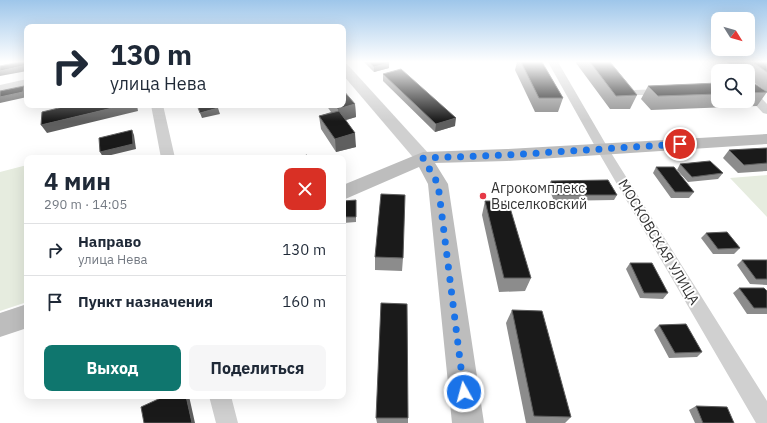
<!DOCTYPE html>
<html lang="ru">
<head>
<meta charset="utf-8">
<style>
  body { margin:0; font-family:"IBM Plex Sans",sans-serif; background:#f6f6f7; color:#1f2937; height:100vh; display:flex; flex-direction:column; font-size:15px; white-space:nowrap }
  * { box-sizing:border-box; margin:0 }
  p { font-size:13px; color:#747a83 }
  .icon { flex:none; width:22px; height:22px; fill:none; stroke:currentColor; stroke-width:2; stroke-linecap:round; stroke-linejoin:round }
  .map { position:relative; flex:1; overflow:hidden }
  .side { position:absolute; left:24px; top:155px; width:322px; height:244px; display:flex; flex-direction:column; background:#fff; border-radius:8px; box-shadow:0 4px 16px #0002 }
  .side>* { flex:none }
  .guide { position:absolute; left:24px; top:24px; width:322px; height:84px; border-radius:8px; box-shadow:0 4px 16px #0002; background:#fff; color:#1f2937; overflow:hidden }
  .needle { width:26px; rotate:127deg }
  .controls { position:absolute; left:711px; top:12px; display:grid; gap:8px }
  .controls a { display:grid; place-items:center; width:44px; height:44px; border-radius:8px; background:#fff; box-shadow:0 4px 16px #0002; font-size:20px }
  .pin { position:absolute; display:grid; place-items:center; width:34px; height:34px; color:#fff; margin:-17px; border:2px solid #fff; border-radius:50%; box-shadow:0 1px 4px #0007 }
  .me { position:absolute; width:44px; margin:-22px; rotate:353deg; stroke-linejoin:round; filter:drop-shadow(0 0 3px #0008) }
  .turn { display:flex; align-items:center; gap:14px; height:84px; padding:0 20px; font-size:18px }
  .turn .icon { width:52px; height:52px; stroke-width:2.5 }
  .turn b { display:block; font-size:28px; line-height:34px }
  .round { display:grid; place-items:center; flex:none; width:42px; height:42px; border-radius:8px; background:#f6f6f7 }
  .summary { display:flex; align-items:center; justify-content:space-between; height:68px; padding:0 20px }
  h1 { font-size:24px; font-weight:700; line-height:30px }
  .cta { display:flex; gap:8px; margin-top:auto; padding:8px 20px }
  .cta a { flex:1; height:46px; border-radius:8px; background:#0f766e; color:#fff; font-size:16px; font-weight:700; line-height:46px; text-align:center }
  .cta a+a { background:#f6f6f7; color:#1f2937 }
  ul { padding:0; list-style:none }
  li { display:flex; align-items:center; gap:12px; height:52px; padding:0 20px; border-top:1px solid #e0e1e3 }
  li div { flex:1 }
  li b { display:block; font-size:15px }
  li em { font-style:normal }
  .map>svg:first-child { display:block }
  .green { fill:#e6ecdf }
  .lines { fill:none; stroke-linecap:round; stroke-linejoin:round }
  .minor { fill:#d0d0d0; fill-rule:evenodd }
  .tertiary { fill:#d0d0d0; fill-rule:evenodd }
  .secondary { fill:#bdbdbd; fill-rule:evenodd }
  .wall { fill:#8c8c8c }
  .shaded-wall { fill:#5f5f5f }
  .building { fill:#1a1a1a; stroke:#5f5f5f }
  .route { stroke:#1a73e8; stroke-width:7; stroke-dasharray:0 12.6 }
  .poi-dot { fill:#e63946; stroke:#fff; stroke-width:1.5 }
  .labels { text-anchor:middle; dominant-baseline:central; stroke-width:4; stroke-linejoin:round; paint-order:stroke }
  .poi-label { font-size:14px; fill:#333; stroke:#fff; text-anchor:start }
  .street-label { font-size:14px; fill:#333; stroke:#fff }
</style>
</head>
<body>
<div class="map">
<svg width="767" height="423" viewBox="0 0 767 423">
  <rect width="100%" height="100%" fill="#fff"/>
  <path class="green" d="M27 165V302L0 311V172Z
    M767 175V217L730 178Z"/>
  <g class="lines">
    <path class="minor" d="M548 62H558L608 148 767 401V423H756L596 148Z
      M600 62H610L634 90 663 89 668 92 663 95H627Z
      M27 79V85L0 91V85Z
      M748 87 752 88 767 104V114L763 113 748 97Z
      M151 105H163L175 158H161Z
      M209 396H231L238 423H216Z"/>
    <path class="tertiary" d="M343 63 347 64 429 154 431 158 429 162 423 163 417 162 343 75Z"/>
    <path class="secondary" d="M767 134V144L507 161 435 163 448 184 484 423H452L428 184 419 167 343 200V185L423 152 507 149Z
      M27 304V328L0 337V313Z"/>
  </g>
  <path class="wall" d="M364 62H388L389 63V68L374 72Z
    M517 62H542L563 98 558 112H535L515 70Z
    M576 62H610L637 95 630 109H610L576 63Z
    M727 62H767V92L748 78V71H739Z
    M383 74 455 126 435 132 383 81Z
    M748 82 767 92 757 106 651 110 641 99 648 86 718 83V101H748Z
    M355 104 356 117 346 120 356 147 336 152 321 129 319 116 331 112 326 105H343Z
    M767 148V171L738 173 723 158 729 150Z
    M680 164 723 173 718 179 688 182 677 170Z
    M656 167 694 192 689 198H671L653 173Z
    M551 181 617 195 614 200 554 201 548 186Z
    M343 201 356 206V222L343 223Z
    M485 201 531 278 525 291 499 292 482 215Z
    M706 233 740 248 734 254H713L701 238Z
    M375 257 403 258 402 271 375 270Z
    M742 260H767V285L750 284 737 265Z
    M630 263 668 293 663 299 640 298 626 269Z
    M739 288 767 291V314H747L733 293Z
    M512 310 571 417 565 423H526L506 323Z
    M659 325 702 352 697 357 669 358 654 330Z
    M696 406 734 423H695L689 410Z
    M376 418H408V423H377Z"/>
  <path class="shaded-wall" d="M389 63V68L374 72V67Z
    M27 65V71L0 76V71Z
    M24 86 27 90V97L0 103V97Z
    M355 104 356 117 339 122 338 109Z
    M125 105H137L138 111 47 133 41 125Z
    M218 108 220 114 202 118 200 113Z
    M456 118 455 126 435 132 436 124Z
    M132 130 134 135 136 149 103 157 100 152Z
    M355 133 356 147 336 152 335 139Z
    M186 396H189L195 423H192Z"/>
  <path class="building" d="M19 62H27V65L0 71V66Z
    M369 62H388L389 63 374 67Z
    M521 62H542L563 98H539Z
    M590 62H610L637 95 616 96Z
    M752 62H767V72Z
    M401 69 456 118 436 124 383 74Z
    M748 82H752L767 92 748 93Z
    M718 83V94L658 96 648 86Z
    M24 86 23 92 0 97V91Z
    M343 90 355 104 338 109 335 105H343Z
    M71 105H125L41 125 42 112Z
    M197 105H217L218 108 200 113Z
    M339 111 355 133 335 139 319 116Z
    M132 130 133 144 100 152 99 138Z
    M767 148V163L744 165 729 150Z
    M307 155 308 158H297Z
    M710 161 723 173 692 177 680 164Z
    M656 167H674L694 192H675Z
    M608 180 617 195H557L551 181Z
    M381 194 405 195 403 258 375 257Z
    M356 200V217H343V201Z
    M485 201H508L531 278H504Z
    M727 232 740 248 718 249 706 233Z
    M742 260H767V279H756Z
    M630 263H652L668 293H644Z
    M739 288H764L767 291V308H754Z
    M381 303 407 304 408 418H376Z
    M512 310 542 311 571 417 534 416Z
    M686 324 702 352 675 353 659 325Z
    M165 396H186L192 423H144L141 407Z
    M696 406 727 407 734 423H703Z"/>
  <linearGradient id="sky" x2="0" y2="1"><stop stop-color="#9ec6ea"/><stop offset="0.51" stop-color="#fff"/><stop offset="1" stop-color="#fff" stop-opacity="0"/></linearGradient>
  <rect width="767" height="121" fill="url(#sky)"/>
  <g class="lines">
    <path class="route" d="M464 392 438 184 423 158 507 155 680 144"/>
  </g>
  <circle class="poi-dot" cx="483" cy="196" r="4"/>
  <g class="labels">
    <g class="poi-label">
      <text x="491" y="188">Агрокомплекс<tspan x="491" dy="16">Выселковский</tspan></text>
    </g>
    <g class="street-label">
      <text transform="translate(659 242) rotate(59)">МОСКОВСКАЯ УЛИЦА</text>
    </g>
  </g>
</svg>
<div class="controls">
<a><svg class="needle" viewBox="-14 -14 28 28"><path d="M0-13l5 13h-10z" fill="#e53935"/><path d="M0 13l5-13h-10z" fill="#747a83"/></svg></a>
<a><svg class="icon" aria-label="search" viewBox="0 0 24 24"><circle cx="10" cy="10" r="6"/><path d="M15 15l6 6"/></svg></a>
</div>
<div class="pin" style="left:680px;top:144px;background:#d93025"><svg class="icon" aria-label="arrive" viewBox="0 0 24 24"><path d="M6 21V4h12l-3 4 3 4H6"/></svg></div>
<svg class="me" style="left:464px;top:392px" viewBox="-20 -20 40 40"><circle r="17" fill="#1a73e8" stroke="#fff" stroke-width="3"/><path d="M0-11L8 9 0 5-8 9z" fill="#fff"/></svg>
<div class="guide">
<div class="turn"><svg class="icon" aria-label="right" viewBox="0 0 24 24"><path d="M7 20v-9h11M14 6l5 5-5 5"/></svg><div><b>130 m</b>улица Нева</div></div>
</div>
<section class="side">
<div class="summary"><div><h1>4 мин</h1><p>290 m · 14:05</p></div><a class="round" style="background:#d93025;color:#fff"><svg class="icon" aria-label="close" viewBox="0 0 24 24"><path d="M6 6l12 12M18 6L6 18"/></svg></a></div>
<ul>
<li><svg class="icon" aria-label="right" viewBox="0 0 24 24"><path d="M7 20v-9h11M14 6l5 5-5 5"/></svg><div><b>Направо</b><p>улица Нева</p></div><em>130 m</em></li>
<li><svg class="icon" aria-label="arrive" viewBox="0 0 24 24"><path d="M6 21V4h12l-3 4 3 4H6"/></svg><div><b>Пункт назначения</b></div><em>160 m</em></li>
</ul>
<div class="cta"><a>Выход</a><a>Поделиться</a></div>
</section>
</div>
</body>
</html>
